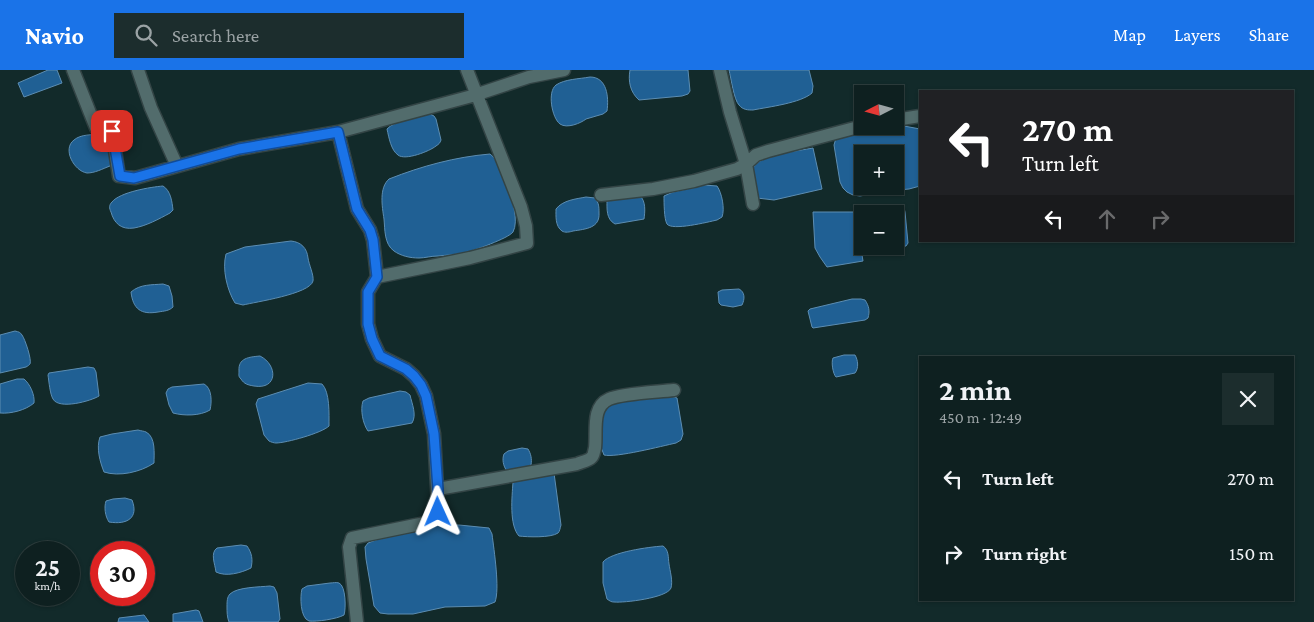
<!DOCTYPE html>
<html lang="en">
<head>
<meta charset="utf-8">
<style>
  body { margin:0; font-family:"Crimson Pro",serif; background:#1c2d2d; color:#f1f3f6; height:100vh; display:flex; flex-direction:column; font-size:19px; white-space:nowrap }
  * { box-sizing:border-box; margin:0 }
  p { font-size:16px; color:#9ba3a5 }
  .icon { flex:none; width:28px; height:28px; fill:none; stroke:currentColor; stroke-width:2; stroke-linecap:round; stroke-linejoin:round }
  .map { position:relative; flex:1; overflow:hidden }
  .details { position:absolute; left:919px; top:286px; width:375px; height:245px; display:flex; flex-direction:column; background:#0e2020; border-radius:0px; box-shadow:0 1px 4px #0004,0 0 0 1px #2e3e3e }
  .details>* { flex:none }
  .hud { position:absolute; left:919px; top:20px; width:375px; height:152px; border-radius:0px; box-shadow:0 1px 4px #0004,0 0 0 1px #2e3e3e; background:#202124; color:#fff; overflow:hidden }
  .needle { width:32px; rotate:264deg }
  .buttons { position:absolute; left:854px; top:15px; display:grid; gap:10px }
  .buttons a { display:grid; place-items:center; width:50px; height:50px; border-radius:0px; background:#0e2020; box-shadow:0 1px 4px #0004,0 0 0 1px #2e3e3e; font-size:25px }
  .speed { position:absolute; left:15px; top:471px; display:flex; gap:10px; font-size:25px; font-weight:700; text-align:center }
  .speed>* { display:grid; place-content:center; width:65px; height:65px; border-radius:50%; background:#0e2020; box-shadow:0 1px 4px #0004,0 0 0 1px #2e3e3e; line-height:1 }
  .speed small { font-size:12px; font-weight:400 }
  .speed .limit { border:8px solid #d22; background:#fff; color:#111 }
  .pin { position:absolute; display:grid; place-items:center; width:42px; height:42px; color:#fff; margin:-21px; border-radius:10px; box-shadow:0 2px 8px #0006 }
  .me { position:absolute; width:55px; margin:-28px; rotate:359deg; stroke-linejoin:round; filter:drop-shadow(0 0 4px #0008) }
  .turn { display:flex; align-items:center; gap:18px; height:105px; padding:0 20px; font-size:22px }
  .turn .icon { width:65px; height:65px; stroke-width:2.5 }
  .turn b { display:block; font-size:35px; line-height:42px }
  .lanes { display:flex; align-items:center; height:48px; padding:0 20px; background:#0003; justify-content:center; gap:25px; direction:ltr }
  .lanes .off { opacity:.35 }
  .round { display:grid; place-items:center; flex:none; width:52px; height:52px; border-radius:0px; background:#1c2d2d }
  .overview { display:flex; align-items:center; justify-content:space-between; height:85px; padding:0 20px }
  h1 { font-size:30px; font-weight:700; line-height:38px }
  ul { padding:0; list-style:none }
  li { display:flex; align-items:center; gap:15px; height:75px; padding:0 20px }
  li div { flex:1 }
  li b { display:block; font-size:19px }
  li em { font-style:normal }
  header { display:flex; align-items:center; gap:30px; box-sizing:border-box; height:70px; padding:0 25px; background:#1a73e8; color:#fff }
  header strong { font-size:24px }
  nav { display:flex; gap:28px; margin-inline-start:auto; font-size:18px }
  .search { width:350px; height:45px; background:#1c2d2d; display:flex; align-items:center; gap:12px; box-sizing:border-box; padding:0 18px; border-radius:0px; color:#9ba3a5; font-size:19px }
  .map>svg:first-child { display:block }
  .water { fill:#206094; stroke:#5c8db2; fill-rule:evenodd }
  .lines { fill:none; stroke-linecap:round; stroke-linejoin:round }
  .minor-casing { stroke:#334445; stroke-width:15 }
  .minor { stroke:#526c6c; stroke-width:12 }
  .route-casing { stroke:#114b97; stroke-width:12 }
  .route { stroke:#1a73e8; stroke-width:9 }
</style>
</head>
<body>
<header>
<strong>Navio</strong>
<div class="search"><svg class="icon" aria-label="search" viewBox="0 0 24 24"><circle cx="10" cy="10" r="6"/><path d="M15 15l6 6"/></svg>Search here</div>
<nav><a>Map</a><a>Layers</a><a>Share</a></nav>
</header>
<div class="map">
<svg width="1314" height="552" viewBox="0 0 1314 552">
  <rect width="100%" height="100%" fill="#122a2a"/>
  <path class="water" d="M48 0H57L62 13 24 27 18 13Z
    M630 0H688L690 21 688 24 682 26 639 30C630 22 628 11 630 0Z
    M729 0H809L813 16 812 23C801 33 768 37 753 40 748 40 743 40 739 35 734 30 731 8 729 0Z
    M590 7C607 7 609 27 607 41L603 44 586 49C581 53 567 59 560 54 552 48 547 22 556 15 565 9 579 9 590 7Z
    M430 44 434 46 436 49 441 70C440 73 439 74 436 76 430 81 405 91 398 85 391 80 389 68 387 59 394 51 419 45 430 44Z
    M904 56 920 59V116L909 119 888 121 860 126 853 125 847 122 843 118 840 112 834 75 836 68 842 66ZM862 84H895V116H862Z
    M101 64C112 72 115 83 110 96 102 99 95 103 87 103 74 101 62 79 74 70 81 64 92 65 101 64Z
    M813 78 822 119 774 130 757 128 753 98C760 84 798 81 813 78Z
    M490 84C500 91 503 107 508 117 512 128 519 151 513 162 509 168 473 181 464 183 456 185 446 185 438 186 431 186 425 188 419 188 410 188 401 186 394 181 384 174 385 159 384 149 382 136 379 118 389 109 422 96 455 87 490 84Z
    M704 115 717 116C722 123 725 139 722 147L717 150C708 152 672 161 667 154 664 149 664 132 664 126L673 122Z
    M163 116C171 121 172 132 173 140L170 143C159 149 146 156 134 158 121 160 114 153 111 142 109 138 109 135 112 132 120 122 151 117 163 116Z
    M640 126C646 131 645 142 644 149L615 154C606 149 607 139 607 130Z
    M586 127 595 128C599 133 599 137 599 143 600 158 586 159 573 161 570 162 565 163 562 161 555 156 556 146 556 139 563 130 576 129 586 127Z
    M899 137 904 138 905 142 908 173 906 176 891 178 888 176H895V144H883V143L886 139Z
    M813 142H855L863 191 827 197 820 187 815 178Z
    M291 171C301 172 307 178 308 188 309 195 314 205 313 211 310 224 255 232 243 235L235 233C227 220 222 199 226 184L245 177Z
    M163 214 169 216 172 226 173 237C169 241 164 241 158 242 141 245 133 239 131 222 140 214 152 215 163 214Z
    M739 219C745 222 745 229 742 235L733 237 721 235 719 233 718 222 722 220Z
    M852 229H861L865 230C869 236 870 241 868 248L865 250 813 258 812 257 808 241 810 239Z
    M15 261C19 262 20 262 22 265 25 269 32 290 30 294 29 295 28 296 26 297L0 303V265Z
    M844 285H855C858 290 859 298 855 303L836 307C833 304 831 292 833 288Z
    M260 286C278 295 278 320 254 316 248 315 244 314 241 309 238 306 239 305 239 301 238 288 249 287 260 286Z
    M88 297 94 298 96 302 99 326C91 331 59 340 53 329 50 324 49 312 48 305L49 303Z
    M17 309H24C30 314 35 325 34 333 26 340 11 344 0 343V314Z
    M308 313 322 314C330 322 329 344 329 356 322 363 286 373 276 373 274 373 271 372 269 371L264 365 256 334 258 329Z
    M204 314C212 318 212 332 210 340 200 346 184 346 173 343L169 335 166 323 168 319 172 317Z
    M400 321 406 322 410 325C412 334 417 345 412 353L368 361C363 354 360 340 363 331L369 328Z
    M671 326 677 328 683 364 681 370 676 373C662 376 616 388 604 385L601 377 603 339 612 333Z
    M138 360C141 361 144 361 146 362 156 367 154 384 154 393 141 402 119 407 104 402 100 392 96 378 100 367L112 364Z
    M522 378 528 379C531 384 532 389 531 395L527 397 507 401C503 396 502 389 504 384L508 381Z
    M554 403 561 455C560 458 560 461 558 463 551 468 527 467 519 466 509 455 512 427 513 412L515 410Z
    M125 428 132 430C139 448 127 455 109 452 105 446 104 437 106 431L113 429Z
    M459 455 489 458 492 464C494 480 500 519 495 532L485 536 445 537 413 544H388L380 543 374 536 366 489 365 477 368 473 381 468 430 456Z
    M241 475 247 476C252 483 253 490 251 498 241 503 226 507 216 502 215 494 210 483 217 478Z
    M663 476C669 480 668 487 669 494 670 501 673 511 671 518 667 528 624 533 614 532 611 532 610 531 607 529L603 513V492C611 482 649 477 663 476Z
    M330 513C333 513 336 512 339 513 346 516 346 539 344 545 337 549 316 552 309 551 300 548 300 526 302 519L307 516Z
    M270 516 274 517 277 523 280 549 278 552H229C227 547 227 542 227 536 227 532 227 527 230 524 237 517 260 517 270 516Z
    M196 540 199 541 203 552H173V544Z
    M144 545 149 552H118L119 548Z"/>
  <g class="lines">
    <defs>
      <path id="minor" d="M73 0 96 58 112 61 119 106 135 108 239 79 338 62 472 26 529 7 564 0
        M138 0 151 38 177 96
        M720 0 730 42 746 94 753 134
        M895 50 920 46
        M338 62 357 139 370 160 373 170 377 207 368 222V254L372 269 380 286 406 299 414 306 421 315 426 326 434 364 438 435 437 447 425 453 352 468 349 477 357 552
        M601 125 653 119 694 111 737 99 746 94 756 85 768 81 862 56
        M377 207 470 188 527 173 526 156 521 137 467 0
        M438 419 577 394C581 392 588 391 591 388 594 386 594 381 595 378 597 361 591 337 609 329 623 323 657 322 674 320"/>
    </defs>
    <use href="#minor" class="minor-casing"/>
    <use href="#minor" class="minor"/>
  </g>
  <g class="lines">
    <defs>
      <path id="route" d="M112 61 120 106 134 108 239 79 338 62 357 139 370 160 373 170 377 207 368 222V254L372 269 380 286 406 299 414 306 421 315 426 326 434 364 438 419V442"/>
    </defs>
    <use href="#route" class="route-casing"/>
    <use href="#route" class="route"/>
  </g>
</svg>
<div class="buttons">
<a><svg class="needle" viewBox="-14 -14 28 28"><path d="M0-13l5 13h-10z" fill="#e53935"/><path d="M0 13l5-13h-10z" fill="#9ba3a5"/></svg></a>
<a>+</a>
<a>−</a>
</div>
<div class="speed"><div>25<small>km/h</small></div><div class="limit">30</div></div>
<div class="pin" style="left:112px;top:61px;background:#d93025"><svg class="icon" aria-label="arrive" viewBox="0 0 24 24"><path d="M6 21V4h12l-3 4 3 4H6"/></svg></div>
<svg class="me" style="left:438px;top:442px" viewBox="-20 -20 40 40"><path d="M0-17L14 15 0 8-14 15z" fill="#1a73e8" stroke="#fff" stroke-width="4"/></svg>
<div class="hud">
<div class="turn"><svg class="icon" aria-label="left" viewBox="0 0 24 24"><path d="M17 20v-9H6M10 6l-5 5 5 5"/></svg><div><b>270 m</b>Turn left</div></div>
<div class="lanes"><svg class="icon" aria-label="left" viewBox="0 0 24 24"><path d="M17 20v-9H6M10 6l-5 5 5 5"/></svg><svg class="icon off" aria-label="ahead" viewBox="0 0 24 24"><path d="M12 20V5M6 11l6-6 6 6"/></svg><svg class="icon off" aria-label="right" viewBox="0 0 24 24"><path d="M7 20v-9h11M14 6l5 5-5 5"/></svg></div>
</div>
<section class="details">
<div class="overview"><div><h1>2 min</h1><p>450 m · 12:49</p></div><a class="round"><svg class="icon" aria-label="close" viewBox="0 0 24 24"><path d="M6 6l12 12M18 6L6 18"/></svg></a></div>
<ul>
<li><svg class="icon" aria-label="left" viewBox="0 0 24 24"><path d="M17 20v-9H6M10 6l-5 5 5 5"/></svg><div><b>Turn left</b></div><em>270 m</em></li>
<li><svg class="icon" aria-label="right" viewBox="0 0 24 24"><path d="M7 20v-9h11M14 6l5 5-5 5"/></svg><div><b>Turn right</b></div><em>150 m</em></li>
</ul>
</section>
</div>
</body>
</html>
